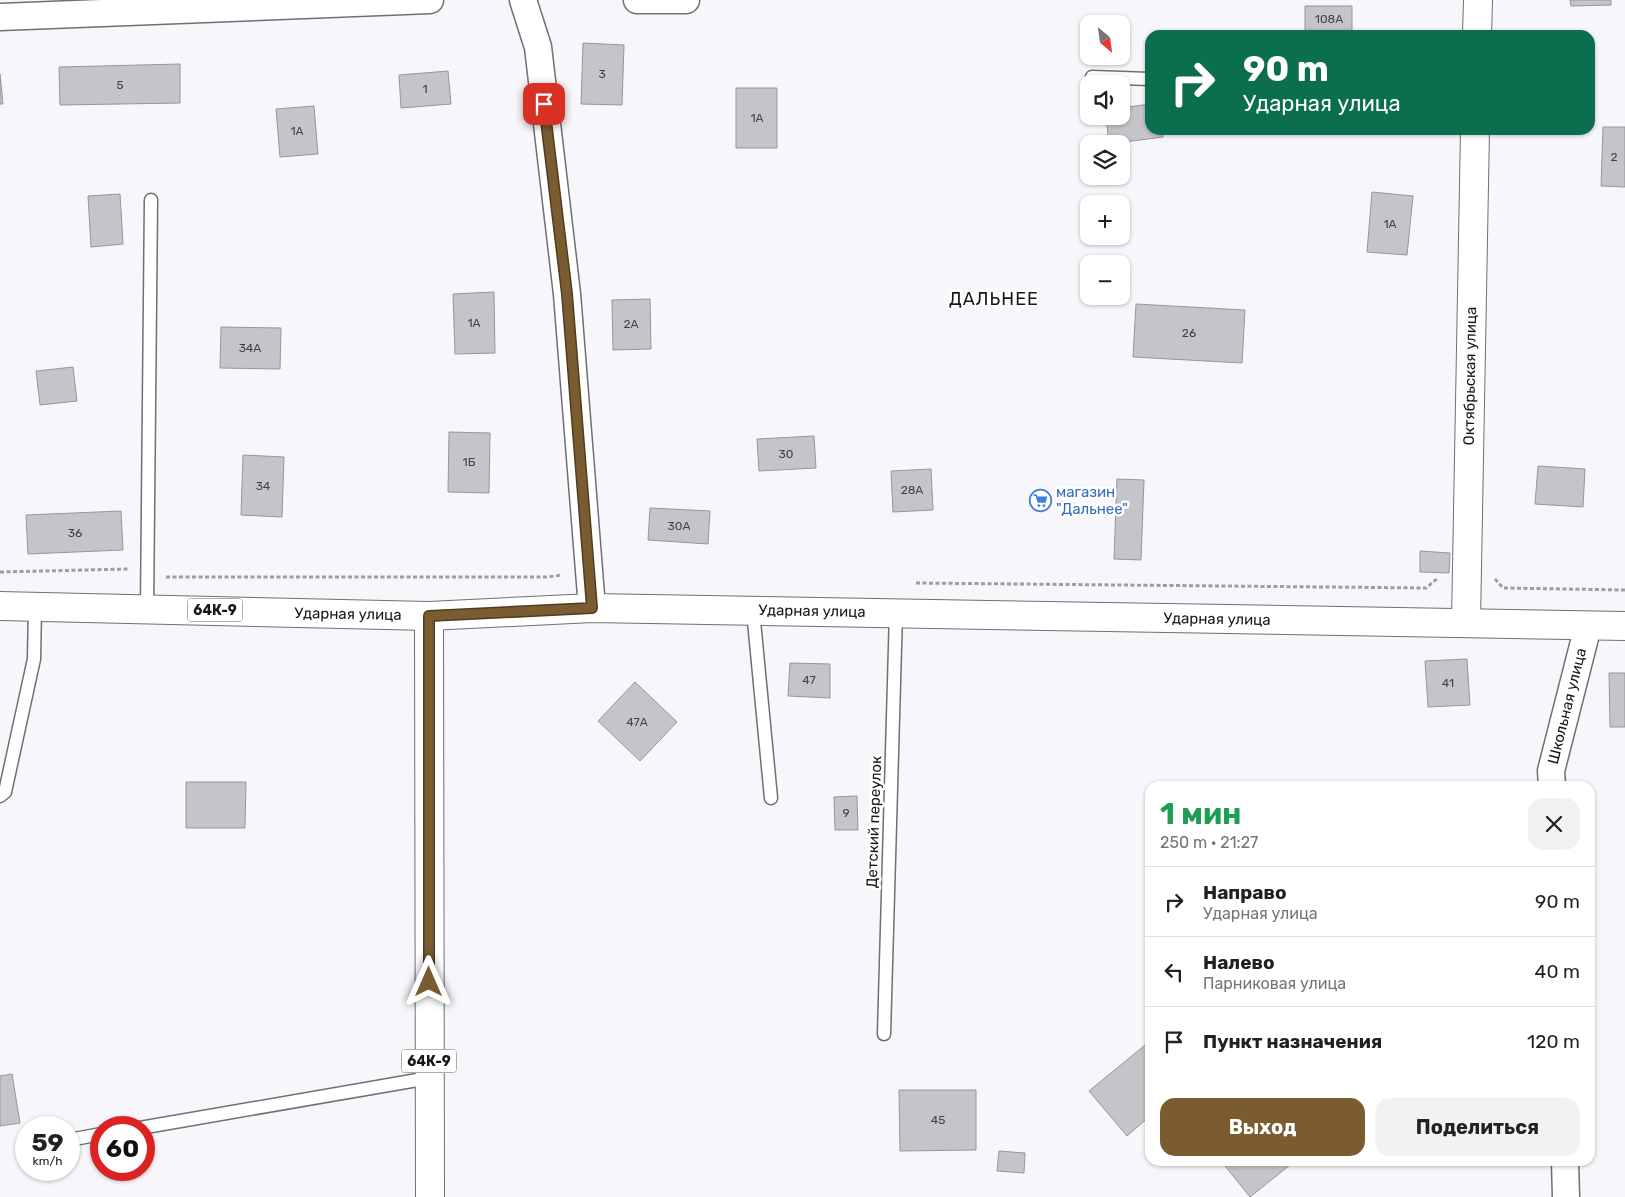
<!DOCTYPE html>
<html lang="ru">
<head>
<meta charset="utf-8">
<style>
  body { margin:0; font-family:Rubik,sans-serif; background:#f2f2f2; color:#202124; height:100vh; display:flex; flex-direction:column; font-size:19px; white-space:nowrap }
  * { box-sizing:border-box; margin:0 }
  p { font-size:16px; color:#757577 }
  .icon { flex:none; width:28px; height:28px; fill:none; stroke:currentColor; stroke-width:2; stroke-linecap:round; stroke-linejoin:round }
  .map { position:relative; flex:1; overflow:hidden }
  .drawer { position:absolute; left:1145px; top:781px; width:450px; height:385px; display:flex; flex-direction:column; background:#fff; border-radius:15px; box-shadow:0 1px 4px #0004 }
  .drawer>* { flex:none }
  .banner { position:absolute; left:1145px; top:30px; width:450px; height:105px; border-radius:15px; box-shadow:0 1px 4px #0004; background:#0b6e4f; color:#fff; overflow:hidden }
  .needle { width:32px; rotate:151deg }
  .controls { position:absolute; left:1080px; top:15px; display:grid; gap:10px }
  .controls a { display:grid; place-items:center; width:50px; height:50px; border-radius:10px; background:#fff; box-shadow:0 1px 4px #0004; font-size:25px }
  .speed { position:absolute; left:15px; top:1116px; display:flex; gap:10px; font-size:25px; font-weight:700; text-align:center }
  .speed>* { display:grid; place-content:center; width:65px; height:65px; border-radius:50%; background:#fff; box-shadow:0 1px 4px #0004; line-height:1 }
  .speed small { font-size:12px; font-weight:400 }
  .speed .limit { border:8px solid #d22; background:#fff; color:#111 }
  .pin { position:absolute; display:grid; place-items:center; width:42px; height:42px; color:#fff; margin:-21px; border-radius:10px; box-shadow:0 2px 8px #0006 }
  .me { position:absolute; width:55px; margin:-28px; rotate:0deg; stroke-linejoin:round; filter:drop-shadow(0 0 4px #0008) }
  .turn { display:flex; align-items:center; gap:18px; height:105px; padding:0 15px; font-size:22px }
  .turn .icon { width:65px; height:65px; stroke-width:2.5 }
  .turn b { display:block; font-size:35px; line-height:42px }
  .round { display:grid; place-items:center; flex:none; width:52px; height:52px; border-radius:15px; background:#f2f2f2 }
  .summary { display:flex; align-items:center; justify-content:space-between; height:85px; padding:0 15px }
  h1 { font-size:30px; font-weight:700; line-height:38px; color:#1e9e55 }
  .cta { display:flex; gap:10px; margin-top:auto; padding:10px 15px }
  .cta a { flex:1; height:58px; border-radius:15px; background:#7b5c31; color:#fff; font-size:20px; font-weight:700; line-height:58px; text-align:center }
  .cta a+a { background:#f2f2f2; color:#202124 }
  ul { padding:0; list-style:none }
  li { display:flex; align-items:center; gap:15px; height:70px; padding:0 15px; border-top:1px solid #e0e0e0 }
  li div { flex:1 }
  li b { display:block; font-size:19px }
  li em { font-style:normal }
  .map>svg:first-child { display:block }
  .building { fill:#c5c4c9; stroke:#97969b }
  .lines { fill:none; stroke-linecap:round; stroke-linejoin:round }
  .lane-casing { stroke:#6f6f74; stroke-width:15 }
  .street-casing { stroke:#6f6f74; stroke-width:29 }
  .secondary-casing { stroke:#6f6f74; stroke-width:30 }
  .primary-casing { stroke:#6f6f74; stroke-width:30 }
  .path { stroke:#9e9da1; stroke-width:3; stroke-dasharray:4 2.5; stroke-linecap:butt }
  .lane { stroke:#fff; stroke-width:12 }
  .street { stroke:#fff; stroke-width:26 }
  .secondary { stroke:#fff; stroke-width:28 }
  .primary { stroke:#fff; stroke-width:28 }
  .route-casing { stroke:#503c20; stroke-width:12 }
  .route { stroke:#7b5c31; stroke-width:9 }
  .labels { text-anchor:middle; dominant-baseline:central; stroke-width:5; stroke-linejoin:round; paint-order:stroke }
  .number-label { font-size:12px; fill:#424244 }
  .shield { fill:#fff; stroke:#5d5c5d; stroke-width:1 }
  .shield-label { font-size:14px; font-weight:bold; fill:#171618 }
  .street-label { font-size:15px; fill:#171618; stroke:#fff }
  .shop-label { font-size:15px; fill:#366cbe; stroke:#fff; text-anchor:start }
  .quarter-label { font-size:18px; letter-spacing:1px; fill:#171618; stroke:#fff }
</style>
</head>
<body>
<div class="map">
<svg width="1625" height="1197" viewBox="0 0 1625 1197">
  <rect width="100%" height="100%" fill="#f6f6fb"/>
  <path class="building" d="M1570 0H1611V5L1571 6Z
    M1305 6H1352V32H1305Z
    M583 43 624 45 622 105 581 104Z
    M180 64V103L60 105 59 67Z
    M448 71 451 104 401 108 399 75Z
    M0 74 3 104H0Z
    M736 88H777V148H736Z
    M1150 104V130H1162L1163 137 1109 144 1106 116H1121V108Z
    M314 106 318 154 280 157 276 109Z
    M1603 127H1625V187L1601 186Z
    M1372 192 1413 196 1407 255 1367 252Z
    M120 194 123 244 91 247 88 196Z
    M494 292 495 353 455 354 453 294Z
    M650 299 651 349 613 350 612 300Z
    M1136 304 1245 310 1242 363 1133 357Z
    M221 327 281 328 280 369 220 368Z
    M73 367 77 401 40 405 36 371Z
    M449 432 490 433 489 493 448 492Z
    M814 436 816 468 759 471 757 439Z
    M243 455 284 457 282 517 241 515Z
    M1538 466 1585 469 1583 507 1535 504Z
    M931 469 933 510 893 512 891 471Z
    M1117 479 1144 480 1141 560 1114 559Z
    M650 508 710 511 708 544 648 540Z
    M121 511 123 550 28 554 26 515Z
    M1420 551 1450 553 1449 573 1420 572Z
    M1467 659 1470 705 1428 707 1425 661Z
    M790 663 830 664V698L788 696Z
    M1609 673H1625V727H1610Z
    M635 682 677 722 640 761 598 721Z
    M186 782H246L245 828H186Z
    M857 796 858 830H835L834 797Z
    M1150 1041V1116L1127 1136 1089 1091Z
    M12 1074 20 1123 0 1126V1076Z
    M899 1090H976V1150L900 1151Z
    M999 1151 1025 1153 1024 1173 997 1171Z
    M1221 1161H1295L1250 1197Z"/>
  <g class="lines">
    <defs>
      <path id="lane" d="M1092 77 1150 79
        M147 609 151 200
        M753 611 771 798
        M0 796 5 792 34 659 35 607
        M884 1034 896 612
        M140 1128 429 1078
        M69 1140 101 1134"/>
      <path id="street" d="M523 0 538 47 567 294 592 608
        M637 0H686
        M0 17 430 0
        M1552 786 1551 771 1588 626
        M1565 1161 1566 1197"/>
      <path id="secondary" d="M1477 35 1478 0
        M429 616 592 608 1625 626
        M1466 622 1475 130"/>
      <path id="primary" d="M0 606 429 616 430 1197"/>
    </defs>
    <use href="#lane" class="lane-casing"/>
    <use href="#street" class="street-casing"/>
    <use href="#secondary" class="secondary-casing"/>
    <use href="#primary" class="primary-casing"/>
    <path class="path" d="M0 572 128 569
      M166 577H548L562 575
      M1495 579 1503 588 1625 590
      M916 583 1426 588 1438 578"/>
    <use href="#lane" class="lane"/>
    <use href="#street" class="street"/>
    <use href="#secondary" class="secondary"/>
    <use href="#primary" class="primary"/>
  </g>
  <g class="lines">
    <defs>
      <path id="route" d="M429 982V616L592 608 567 294 544 104"/>
    </defs>
    <use href="#route" class="route-casing"/>
    <use href="#route" class="route"/>
  </g>
  <defs>
    <symbol id="supermarket-ring" viewBox="-11 -11 22 22"><circle r="9.5" fill="#fff" stroke="#3f7fe0" stroke-width="1.5"/><path d="M-6-5.5h2.5l.6 2H6L4.5 2H-2.5L-4.4-4H-6ZM-1.5 3.2a1.3 1.3 0 1 0 .1 0ZM3 3.2a1.3 1.3 0 1 0 .1 0Z" fill="#3f7fe0"/></symbol>
  </defs>
  <g fill-rule="evenodd">
    <use href="#supermarket-ring" x="1028" y="488" width="25" height="25"/>
  </g>
  <g class="labels">
    <g class="number-label">
      <text x="1329" y="19">108А</text>
      <text x="602" y="74">3</text>
      <text x="120" y="85">5</text>
      <text x="425" y="89">1</text>
      <text x="757" y="118">1А</text>
      <text x="297" y="131">1А</text>
      <text x="1614" y="157">2</text>
      <text x="1390" y="224">1А</text>
      <text x="474" y="323">1А</text>
      <text x="631" y="324">2А</text>
      <text x="1189" y="333">26</text>
      <text x="250" y="348">34А</text>
      <text x="786" y="454">30</text>
      <text x="469" y="462">1Б</text>
      <text x="263" y="486">34</text>
      <text x="912" y="490">28А</text>
      <text x="679" y="526">30А</text>
      <text x="75" y="533">36</text>
      <text x="809" y="680">47</text>
      <text x="1448" y="683">41</text>
      <text x="637" y="722">47А</text>
      <text x="846" y="813">9</text>
      <text x="938" y="1120">45</text>
    </g>
    <g class="shield">
      <rect x="187.5" y="598.5" width="55" height="23" rx="4"/>
      <rect x="401.5" y="1049.5" width="55" height="23" rx="4"/>
    </g>
    <g class="shield-label">
      <text x="215" y="610">64К-9</text>
      <text x="429" y="1061">64К-9</text>
    </g>
    <g class="street-label">
      <text transform="translate(1470 376) rotate(-89)">Октябрьская улица</text>
      <text transform="translate(812 611) rotate(1)">Ударная улица</text>
      <text transform="translate(348 614) rotate(1)">Ударная улица</text>
      <text transform="translate(1217 619) rotate(1)">Ударная улица</text>
      <text transform="translate(1567 706) rotate(-76)">Школьная улица</text>
      <text transform="translate(874 822) rotate(-88)">Детский переулок</text>
    </g>
    <g class="shop-label">
      <text x="1056" y="492">магазин<tspan x="1056" dy="17">"Дальнее"</tspan></text>
    </g>
    <g class="quarter-label">
      <text x="994" y="299">ДАЛЬНЕЕ</text>
    </g>
  </g>
</svg>
<div class="controls">
<a><svg class="needle" viewBox="-14 -14 28 28"><path d="M0-13l5 13h-10z" fill="#e53935"/><path d="M0 13l5-13h-10z" fill="#757577"/></svg></a>
<a><svg class="icon" aria-label="sound" viewBox="0 0 24 24"><path d="M4 9h4l5-4v14l-5-4H4zM17 9q2 3 0 6"/></svg></a>
<a><svg class="icon" aria-label="layers" viewBox="0 0 24 24"><path d="M12 4l9 5-9 5-9-5zM3 14l9 5 9-5"/></svg></a>
<a>+</a>
<a>−</a>
</div>
<div class="speed"><div>59<small>km/h</small></div><div class="limit">60</div></div>
<div class="pin" style="left:544px;top:104px;background:#d93025"><svg class="icon" aria-label="arrive" viewBox="0 0 24 24"><path d="M6 21V4h12l-3 4 3 4H6"/></svg></div>
<svg class="me" style="left:429px;top:982px" viewBox="-20 -20 40 40"><path d="M0-17L14 15 0 8-14 15z" fill="#7b5c31" stroke="#fff" stroke-width="4"/></svg>
<div class="banner">
<div class="turn"><svg class="icon" aria-label="right" viewBox="0 0 24 24"><path d="M7 20v-9h11M14 6l5 5-5 5"/></svg><div><b>90 m</b>Ударная улица</div></div>
</div>
<section class="drawer">
<div class="summary"><div><h1>1 мин</h1><p>250 m · 21:27</p></div><a class="round"><svg class="icon" aria-label="close" viewBox="0 0 24 24"><path d="M6 6l12 12M18 6L6 18"/></svg></a></div>
<ul>
<li><svg class="icon" aria-label="right" viewBox="0 0 24 24"><path d="M7 20v-9h11M14 6l5 5-5 5"/></svg><div><b>Направо</b><p>Ударная улица</p></div><em>90 m</em></li>
<li><svg class="icon" aria-label="left" viewBox="0 0 24 24"><path d="M17 20v-9H6M10 6l-5 5 5 5"/></svg><div><b>Налево</b><p>Парниковая улица</p></div><em>40 m</em></li>
<li><svg class="icon" aria-label="arrive" viewBox="0 0 24 24"><path d="M6 21V4h12l-3 4 3 4H6"/></svg><div><b>Пункт назначения</b></div><em>120 m</em></li>
</ul>
<div class="cta"><a>Выход</a><a>Поделиться</a></div>
</section>
</div>
</body>
</html>
